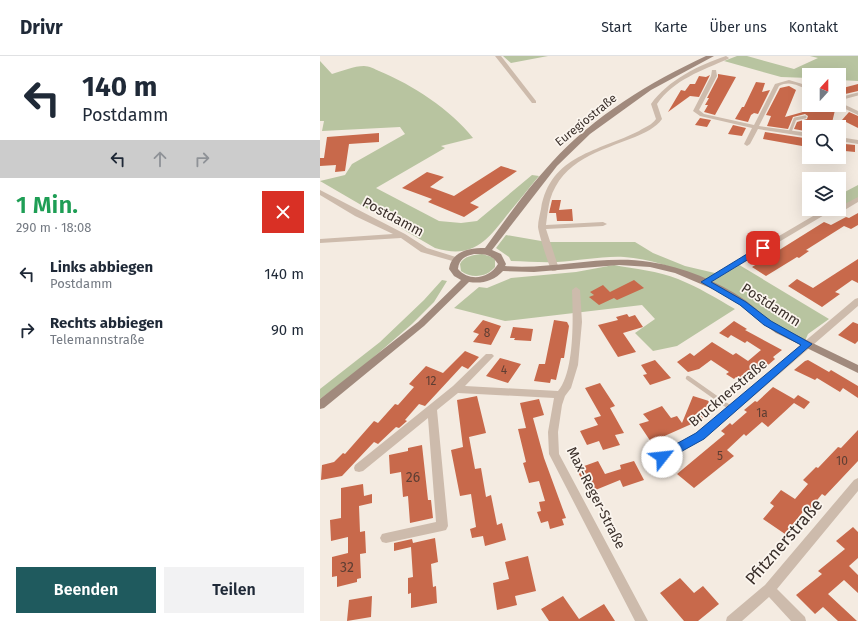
<!DOCTYPE html>
<html lang="de">
<head>
<meta charset="utf-8">
<style>
  body { margin:0; font-family:"Fira Sans",sans-serif; background:#f2f2f3; color:#1f2937; height:100vh; display:flex; flex-direction:column; font-size:15px; white-space:nowrap }
  * { box-sizing:border-box; margin:0 }
  p { font-size:13px; color:#747a83 }
  .icon { flex:none; width:22px; height:22px; fill:none; stroke:currentColor; stroke-width:2; stroke-linecap:round; stroke-linejoin:round }
  .map { position:relative; flex:1; overflow:hidden }
  .details { display:flex; flex-direction:column; background:#fff; width:320px }
  .details>* { flex:none }
  .hud { background:#fff; color:#1f2937; overflow:hidden }
  .needle { width:26px; rotate:21deg }
  .tools { position:absolute; left:482px; top:12px; display:grid; gap:8px }
  .tools a { display:grid; place-items:center; width:44px; height:44px; border-radius:0px; background:#fff; box-shadow:0 4px 16px #0002; font-size:20px }
  .pin { position:absolute; display:grid; place-items:center; width:34px; height:34px; color:#fff; margin:-17px; border-radius:8px; box-shadow:0 2px 6px #0006 }
  .me { position:absolute; width:44px; margin:-22px; rotate:61deg; stroke-linejoin:round; filter:drop-shadow(0 0 3px #0008) }
  .turn { display:flex; align-items:center; gap:14px; height:84px; padding:0 16px; font-size:18px }
  .turn .icon { width:52px; height:52px; stroke-width:2.5 }
  .turn b { display:block; font-size:28px; line-height:34px }
  .lanes { display:flex; align-items:center; height:38px; padding:0 16px; background:#0003; justify-content:center; gap:20px; direction:ltr }
  .lanes .off { opacity:.35 }
  .round { display:grid; place-items:center; flex:none; width:42px; height:42px; border-radius:0px; background:#f2f2f3 }
  .headline { display:flex; align-items:center; justify-content:space-between; height:68px; padding:0 16px }
  h1 { font-size:24px; font-weight:600; line-height:30px; color:#1e9e55 }
  .primary-button { display:flex; gap:8px; margin-top:auto; padding:8px 16px }
  .primary-button a { flex:1; height:46px; border-radius:0px; background:#1f5a5e; color:#fff; font-size:16px; font-weight:600; line-height:46px; text-align:center }
  .primary-button a+a { background:#f2f2f3; color:#1f2937 }
  ul { padding:0; list-style:none }
  li { display:flex; align-items:center; gap:12px; height:56px; padding:0 16px }
  li div { flex:1 }
  li b { display:block; font-size:15px }
  li em { font-style:normal }
  header { display:flex; align-items:center; gap:24px; box-sizing:border-box; height:56px; padding:0 20px; background:#fff; border-bottom:1px solid #e0e1e3 }
  header strong { font-size:19px }
  nav { display:flex; gap:22px; margin-inline-start:auto; font-size:14px }
  main { display:flex; flex:1; min-height:0 }
  .map>svg:first-child { display:block }
  .green { fill:#b8c4a0 }
  .building { fill:#c8694b }
  .lines { fill:none; stroke-linecap:round; stroke-linejoin:round }
  .lane-far1 { stroke:#cdbbac; stroke-width:3 }
  .lane { stroke:#cdbbac; stroke-width:4.5 }
  .street { fill:#cdbbac; fill-rule:evenodd }
  .secondary { fill:#a18a7d; fill-rule:evenodd }
  .route { fill:#1a73e8; stroke:#114b97 }
  .labels { text-anchor:middle; dominant-baseline:central; stroke-width:3.5; stroke-linejoin:round; paint-order:stroke }
  .far-street-label { font-size:12px; fill:#3b302b; stroke:#fbf5ee }
  .number-label { font-size:12px; fill:#5e3e33 }
  .street-label { font-size:14px; fill:#3b302b; stroke:#fbf5ee }
  .near-number-label { font-size:14px; fill:#5e3e33 }
  .near-street-label { font-size:17px; fill:#3b302b; stroke:#fbf5ee }
</style>
</head>
<body>
<header>
<strong>Drivr</strong>
<nav><a>Start</a><a>Karte</a><a>Über uns</a><a>Kontakt</a></nav>
</header>
<main>
<section class="details">
<div class="hud">
<div class="turn"><svg class="icon" aria-label="left" viewBox="0 0 24 24"><path d="M17 20v-9H6M10 6l-5 5 5 5"/></svg><div><b>140 m</b>Postdamm</div></div>
<div class="lanes"><svg class="icon" aria-label="left" viewBox="0 0 24 24"><path d="M17 20v-9H6M10 6l-5 5 5 5"/></svg><svg class="icon off" aria-label="ahead" viewBox="0 0 24 24"><path d="M12 20V5M6 11l6-6 6 6"/></svg><svg class="icon off" aria-label="right" viewBox="0 0 24 24"><path d="M7 20v-9h11M14 6l5 5-5 5"/></svg></div>
</div>
<div class="headline"><div><h1>1 Min.</h1><p>290 m · 18:08</p></div><a class="round" style="background:#d93025;color:#fff"><svg class="icon" aria-label="close" viewBox="0 0 24 24"><path d="M6 6l12 12M18 6L6 18"/></svg></a></div>
<ul>
<li><svg class="icon" aria-label="left" viewBox="0 0 24 24"><path d="M17 20v-9H6M10 6l-5 5 5 5"/></svg><div><b>Links abbiegen</b><p>Postdamm</p></div><em>140 m</em></li>
<li><svg class="icon" aria-label="right" viewBox="0 0 24 24"><path d="M7 20v-9h11M14 6l5 5-5 5"/></svg><div><b>Rechts abbiegen</b><p>Telemannstraße</p></div><em>90 m</em></li>
</ul>
<div class="primary-button"><a>Beenden</a><a>Teilen</a></div>
</section>
<div class="map">
<svg width="538" height="565" viewBox="0 0 538 565">
  <rect width="100%" height="100%" fill="#f4ebe1"/>
  <path class="green" d="M183 0H228L191 7Z
    M417 0H427L474 13 498 2 490 0H538V25L519 24V19H489V22L461 21 404 5Z
    M0 5 12 18C22 15 34 10 44 10 49 10 55 13 59 15 93 29 130 53 153 82L121 90 125 92 56 132 119 165 141 167 157 165 212 119 219 120C208 133 198 146 187 159 166 186 152 203 115 192L0 125 25 119 32 108 85 78 80 71 2 75 4 65H0Z
    M538 129V143L527 150 519 149V139Z
    M186 179 227 186H315L333 197 365 210 399 218 416 207 509 263 488 278 484 287C429 253 371 206 304 201 281 200 259 205 237 206 222 207 206 205 191 205L189 201 176 192Z
    M162 198 172 201 175 204V211C167 221 152 223 141 215L140 208C144 200 153 199 162 198Z
    M294 209C315 213 338 215 358 223 378 231 396 242 415 253L357 290 333 295 315 277 335 263 322 249 185 265 134 252 159 231 167 232 191 222 256 216Z
    M122 224 127 225 114 246 92 268 40 313 0 343V333L60 286 104 244Z"/>
  <path class="building" d="M398 18 416 21 395 59 384 56 388 49H385L389 42H387L398 21Z
    M390 19 379 41 370 40 348 56 361 34 365 35 370 28H375L379 20 386 21Z
    M436 26 445 27 442 36 450 34 438 58 434 57 431 59 428 66 415 63 422 51H424Z
    M538 28V35L521 39 519 38V33Z
    M469 30 476 34 465 61 508 49 515 54 511 71H489V74L486 73 485 75 474 73 477 66 487 63 488 60 485 58 473 61 468 73 447 70 451 60 446 59 460 32Z
    M529 56 538 60V72L522 64Z
    M380 62 391 64 387 71 375 69Z
    M413 69 426 72 422 80 408 78Z
    M445 76 484 82 482 90 443 83Z
    M59 77V86L29 88 25 115 15 116 16 109 0 110V102H4L7 81Z
    M525 88 535 89V96L525 95Z
    M181 110 197 115 150 147 159 151 144 161 108 146 112 143 82 132 107 116 124 121 110 131 134 140Z
    M232 144H241L239 154 252 153 253 165H237L236 157H229Z
    M538 157V169L531 173 524 170 486 194 489 195 479 202 477 201 446 220 432 211 504 166 511 169 526 161 529 162Z
    M538 203V227L532 224 515 236 520 238 502 251 468 230 477 223 493 232Z
    M314 224 324 232 297 244 294 242 279 249 269 241 274 239 270 236 283 229 290 236Z
    M307 258 309 261 315 259 323 271 303 277 316 296 298 301 278 269 298 264 296 261Z
    M163 264 181 270 171 289 153 286 159 278 153 276Z
    M234 264 247 266 249 270 244 302H241L236 324 231 323 230 327 214 325 219 308H225Z
    M414 265 427 273 425 274 462 294 453 301 455 303 447 310 444 308 422 325 416 321 414 323 406 318 409 316 391 304 379 313 368 316 357 306 370 297 374 300 392 286 413 299 416 297 428 305 441 294 427 285 425 287 411 279 408 282 399 277Z
    M533 266 538 268V285L535 288 518 279Z
    M193 271 213 273 211 285 194 284 195 282H190Z
    M145 295 159 301 148 313 142 310 105 350 99 348 85 364 87 365 79 372 76 371 58 388 54 386 22 420 1 424 2 409 14 406 23 397 25 398 54 365 58 367 75 348 78 349 94 331 89 328 106 310 123 317Z
    M180 302 201 308 188 327 166 320Z
    M335 304 351 322 330 329 323 319 327 318 321 309Z
    M488 304 509 316 511 314 538 330V342L523 332 520 336 497 322 495 324 474 314 485 305Z
    M280 327 295 350 290 352 304 377 295 379 300 389 283 394 279 385 267 389 260 375 278 369 274 362 281 360 265 332Z
    M453 331 474 343 478 339 490 346 484 353 474 347 448 371 442 366 426 380 424 378 407 394 414 400 374 432 357 418 405 378 401 375 410 367 412 369 427 356 424 354 435 345 437 346Z
    M157 340 166 377 149 381 155 413 161 412 166 441 171 439 177 469 182 467 186 484 165 490 163 480 152 482 150 473 156 471 151 438 140 440 131 394 143 391 137 344Z
    M373 340 389 345 381 367 376 366 331 386 319 368 329 365 323 358 342 350 351 362 357 360 362 367Z
    M219 343 224 359 213 362 224 402 246 462 242 463 244 469 230 473 228 465 221 467 217 456 221 455 219 446 225 445 219 425 209 427 203 407 206 406 198 373 206 372 200 347Z
    M538 374V405L505 440 502 438 489 454 486 452 465 478 443 463 454 450 450 447 461 434 475 443 488 428 483 424 496 411 498 412 518 391 521 392Z
    M102 389 108 444H111L113 462 90 467 88 440 83 441 81 416 70 418 69 399 88 395V392Z
    M278 405 285 418 301 413 300 409 314 405 324 424 303 431 300 424 273 435 268 426 264 427 256 413Z
    M43 428 44 440 52 438V447L39 450 40 476 45 475 46 497 40 498 41 522 37 523V526L17 531V520L12 521V501L28 497V481L11 485 10 464 21 462V432Z
    M533 471 538 476V502L529 510 538 519V537L524 524 508 538 537 565H518L503 551 495 558 476 539 502 518 498 515 525 493 516 485Z
    M115 482 118 506 111 508 113 531 116 530 117 547 91 552V537L88 538V522L93 521 91 491 74 495V487L92 483 93 487Z
    M208 500 216 535 195 540 197 549 177 554 173 527 189 523 185 506Z
    M360 522 374 537 383 530 399 548 378 565H364L340 537Z
    M52 540 51 561 27 565 29 544Z
    M243 540 259 563 284 548 295 565H229L221 553Z"/>
  <g class="lines">
    <path class="lane-far1" d="M519 43 538 38
      M470 76 475 63 485 61"/>
    <path class="lane" d="M368 322 412 353"/>
    <path class="street" d="M175 0H181L216 45V47H212Z
      M406 0 409 2 408 3C383 14 353 24 337 48L342 63C336 72 324 77 315 81 280 95 242 104 230 144 228 152 227 161 226 169L283 166 287 168 283 170 226 173 239 213 235 215H232C228 208 219 179 218 171 218 165 220 158 221 153 230 99 279 95 319 75 325 71 332 69 336 63L331 48C348 24 379 9 406 0Z
      M392 14H396L397 20 379 54 384 58 434 69 455 28 469 24 489 30V34C478 30 470 24 459 30L439 70 489 77V81L438 73 430 88 427 90 424 88 432 72 380 60 373 55 391 20Z
      M519 46 538 55V59L517 49H519Z
      M519 81 538 84V88L519 85Z
      M0 134 85 178 107 192 139 202 140 204 136 206 101 196 81 182 0 187V183L73 178 35 160 0 139Z
      M538 141V146L523 155H511L388 228H382L381 226 505 153H519V151Z
      M256 231 260 234 262 266 258 309 251 332 245 340 242 349 238 376 239 398 328 565H315L229 398 228 376 234 342 138 337 117 354 128 470 126 474 122 475 66 487 62 486 60 482 62 478 66 477 116 466 108 362 43 415 39 416 35 415 34 412 35 409 133 330 166 298H172L174 300 145 330 238 335C255 315 253 260 252 234Z
      M538 242V250L384 383 346 404 342 405 338 404 337 401 338 398 376 377 535 243Z
      M538 422V435L457 533 485 561 486 565H471L449 541 422 565H406L407 561 445 529 534 424Z"/>
    <path class="secondary" d="M386 0H394L331 34 270 78 237 110 172 194 181 198 186 208 185 210C234 214 282 198 330 206 364 211 397 225 425 244 435 251 443 260 454 267 481 282 510 295 538 309V317L456 277 439 265 420 249 395 234 355 217 330 211 299 209 214 216 183 215C174 225 162 228 149 226L104 270 4 352 0 353V343L98 266 141 224 134 220 129 213C132 195 149 192 165 192 186 163 207 133 232 106 274 60 330 26 386 0ZM154 198C164 198 172 198 178 208 169 223 149 226 138 213 139 203 145 200 154 198Z"/>
  </g>
  <path class="route" d="M440 190 447 192 391 226 426 246 451 265 492 288 384 383 346 404H338L336 401 338 398 376 377 481 289 444 269 420 249 381 226Z"/>
  <g class="labels">
    <g class="far-street-label">
      <text transform="translate(266 64) rotate(-39)">Euregiostraße</text>
    </g>
    <g class="number-label">
      <text x="167" y="277">8</text>
      <text x="184" y="314">4</text>
      <text x="111" y="325">12</text>
      <text x="442" y="357">1a</text>
      <text x="400" y="400">5</text>
      <text x="522" y="405">10</text>
    </g>
    <g class="street-label">
      <text transform="translate(73 161) rotate(28)">Postdamm</text>
      <text transform="translate(451 249) rotate(33)">Postdamm</text>
      <text transform="translate(408 337) rotate(-40)">Brucknerstraße</text>
      <text transform="translate(276 442) rotate(63)">Max-Reger-Straße</text>
    </g>
    <g class="near-number-label">
      <text x="93" y="421">26</text>
      <text x="27" y="511">32</text>
    </g>
    <g class="near-street-label">
      <text transform="translate(464 486) rotate(-49)">Pfitznerstraße</text>
    </g>
  </g>
</svg>
<div class="tools">
<a><svg class="needle" viewBox="-14 -14 28 28"><path d="M0-13l5 13h-10z" fill="#e53935"/><path d="M0 13l5-13h-10z" fill="#747a83"/></svg></a>
<a><svg class="icon" aria-label="search" viewBox="0 0 24 24"><circle cx="10" cy="10" r="6"/><path d="M15 15l6 6"/></svg></a>
<a><svg class="icon" aria-label="layers" viewBox="0 0 24 24"><path d="M12 4l9 5-9 5-9-5zM3 14l9 5 9-5"/></svg></a>
</div>
<div class="pin" style="left:443px;top:192px;background:#d93025"><svg class="icon" aria-label="arrive" viewBox="0 0 24 24"><path d="M6 21V4h12l-3 4 3 4H6"/></svg></div>
<svg class="me" style="left:342px;top:401px" viewBox="-20 -20 40 40"><circle r="19" fill="#fff"/><path d="M0-13L10 11 0 6-10 11z" fill="#1a73e8"/></svg>
</div>
</main>
</body>
</html>
